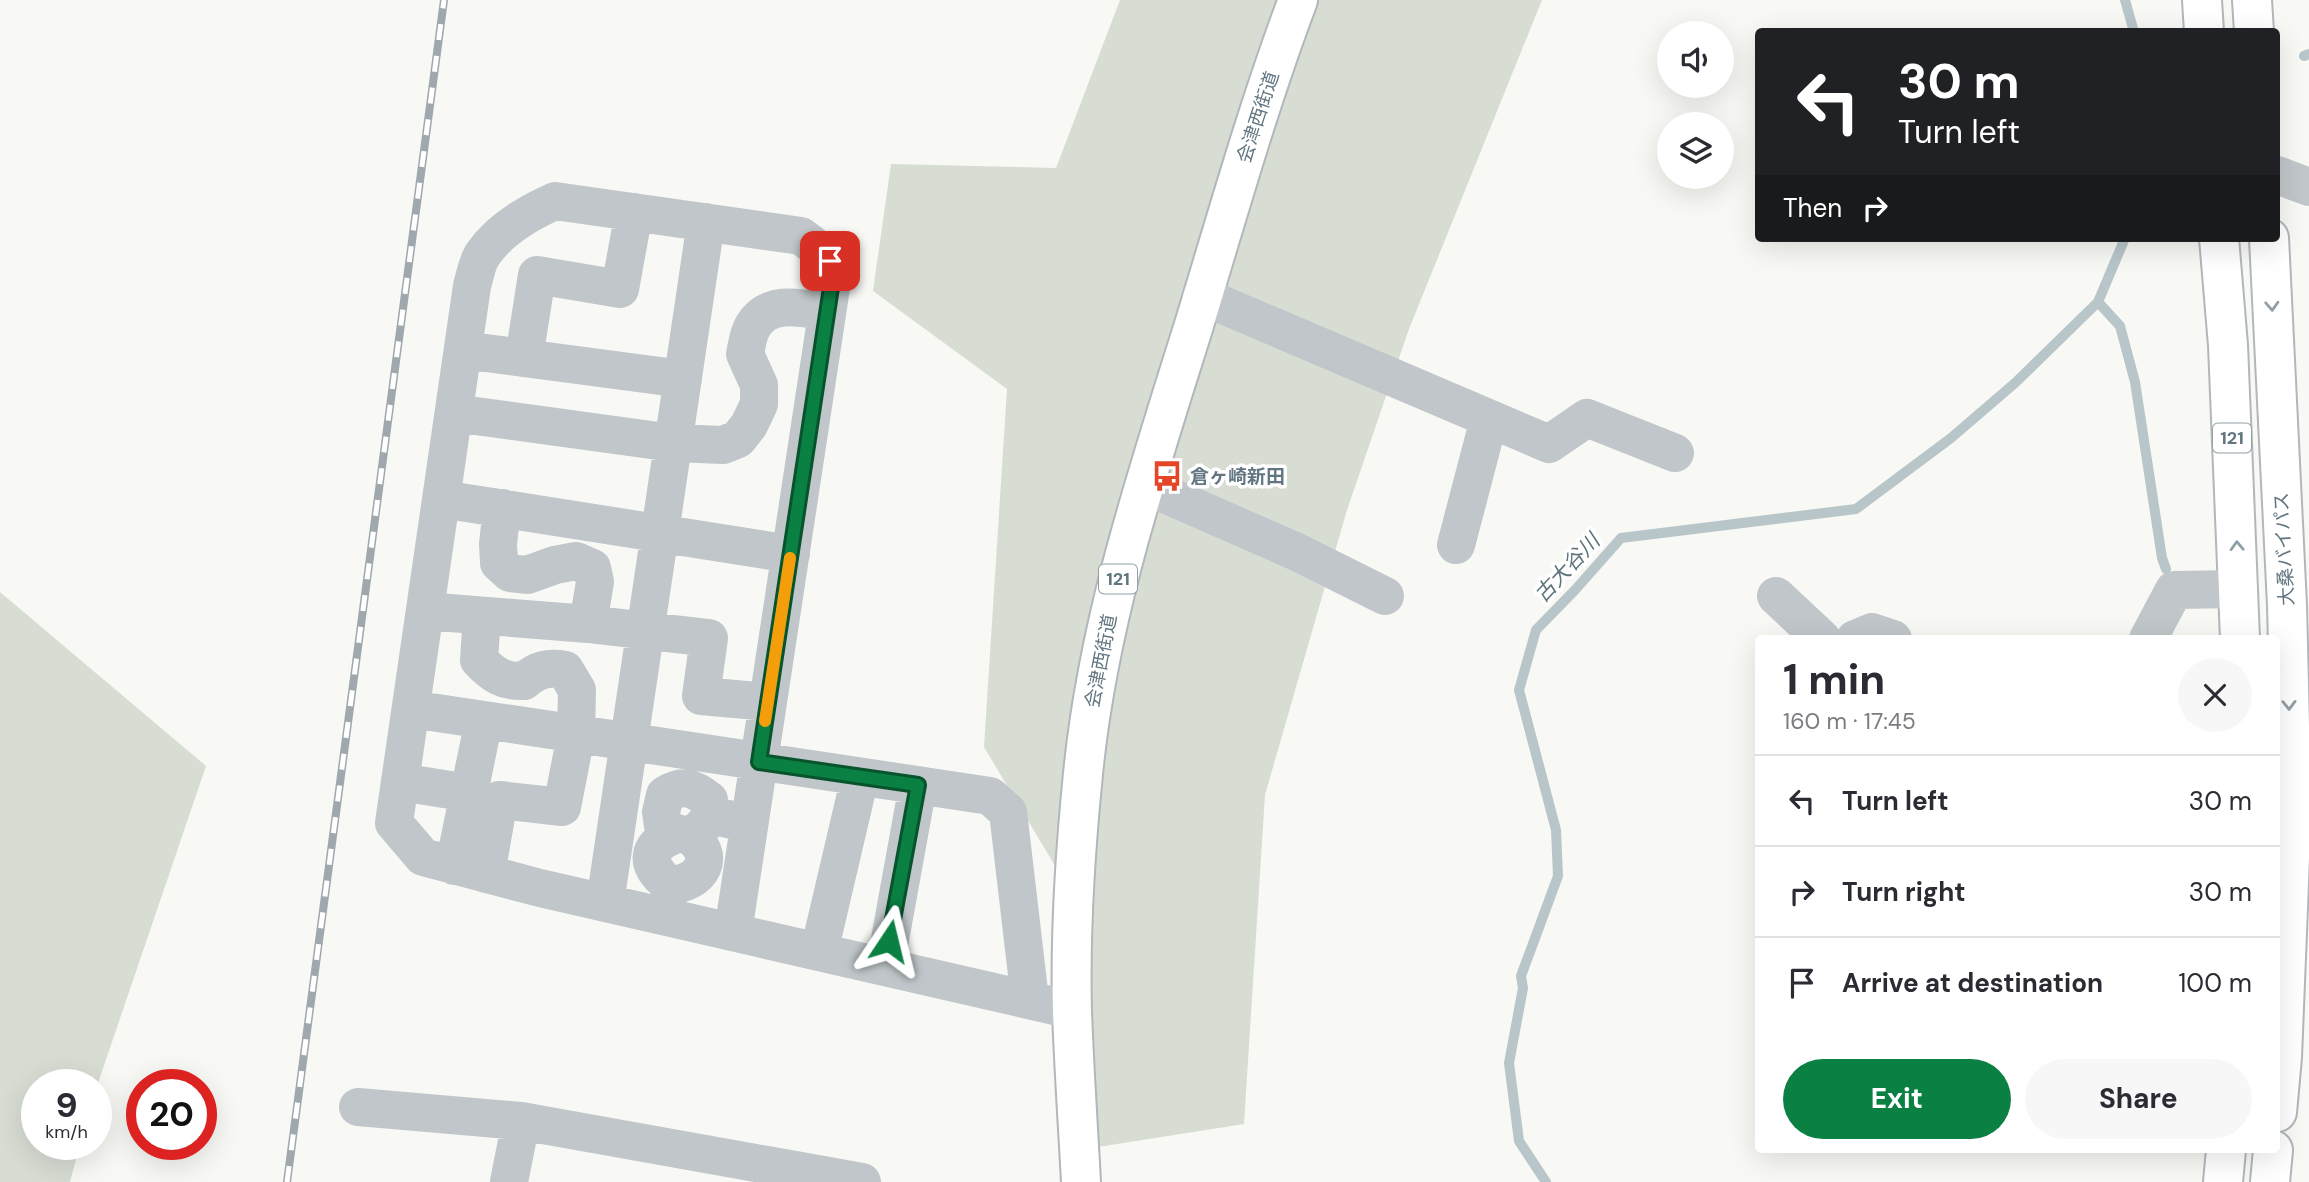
<!DOCTYPE html>
<html lang="en">
<head>
<meta charset="utf-8">
<style>
  body { margin:0; font-family:"DM Sans","Noto Sans JP",sans-serif; background:#f7f7f7; color:#2b2b33; height:100vh; display:flex; flex-direction:column; font-size:26px; white-space:nowrap }
  * { box-sizing:border-box; margin:0 }
  p { font-size:23px; color:#7c7c81 }
  .icon { flex:none; width:38px; height:38px; fill:none; stroke:currentColor; stroke-width:2; stroke-linecap:round; stroke-linejoin:round }
  .map { position:relative; flex:1; overflow:hidden }
  .side { position:absolute; left:1755px; top:635px; width:525px; height:518px; display:flex; flex-direction:column; background:#fff; border-radius:7px; box-shadow:0 7px 28px #0002 }
  .side>* { flex:none }
  .guide { position:absolute; left:1755px; top:28px; width:525px; height:214px; border-radius:7px; box-shadow:0 7px 28px #0002; background:#202124; color:#fff; overflow:hidden }
  .buttons { position:absolute; left:1657px; top:21px; display:grid; gap:14px }
  .buttons a { display:grid; place-items:center; width:77px; height:77px; border-radius:50%; background:#fff; box-shadow:0 7px 28px #0002; font-size:35px }
  .speed { position:absolute; left:21px; top:1069px; display:flex; gap:14px; font-size:35px; font-weight:700; text-align:center }
  .speed>* { display:grid; place-content:center; width:91px; height:91px; border-radius:50%; background:#fff; box-shadow:0 7px 28px #0002; line-height:1 }
  .speed small { font-size:18px; font-weight:400 }
  .speed .limit { border:10px solid #d22; background:#fff; color:#111 }
  .pin { position:absolute; display:grid; place-items:center; width:60px; height:60px; color:#fff; margin:-30px; border-radius:14px; box-shadow:0 4px 10px #0006 }
  .me { position:absolute; width:77px; margin:-38px; rotate:10deg; stroke-linejoin:round; filter:drop-shadow(0 0 5px #0008) }
  .turn { display:flex; align-items:center; gap:24px; height:147px; padding:0 28px; font-size:32px }
  .turn .icon { width:91px; height:91px; stroke-width:2.5 }
  .turn b { display:block; font-size:49px; line-height:60px }
  .then { display:flex; align-items:center; height:66px; padding:0 28px; background:#0003; gap:14px; font-size:26px }
  .round { display:grid; place-items:center; flex:none; width:74px; height:74px; border-radius:37px; background:#f7f7f7 }
  .head { display:flex; align-items:center; justify-content:space-between; height:119px; padding:0 28px }
  h1 { font-size:42px; font-weight:700; line-height:52px }
  .action { display:flex; gap:14px; margin-top:auto; padding:14px 28px }
  .action a { flex:1; height:80px; border-radius:42px; background:#0b8043; color:#fff; font-size:28px; font-weight:700; line-height:80px; text-align:center }
  .action a+a { background:#f7f7f7; color:#2b2b33 }
  ul { padding:0; list-style:none }
  li { display:flex; align-items:center; gap:21px; height:91px; padding:0 28px; border-top:2px solid #e1e1e2 }
  li div { flex:1 }
  li b { display:block; font-size:26px }
  li em { font-style:normal }
  .map>svg:first-child { display:block }
  .green { fill:#d8ddd4 }
  .lines { fill:none; stroke-linecap:round; stroke-linejoin:round }
  .stream { stroke:#b8c6c9; stroke-width:10 }
  .highway-casing { stroke:#b1b7ba; stroke-width:42 }
  .minor { stroke:#c0c6c9; stroke-width:38 }
  .highway { stroke:#fff; stroke-width:38 }
  .rail-casing { stroke:#9fa8ad; stroke-width:8 }
  .rail { stroke:#fff; stroke-width:5; stroke-dasharray:16; stroke-linecap:butt }
  .oneway { stroke:#919fa7 }
  .route-casing { stroke:#07532c; stroke-width:18 }
  .route { stroke:#0b8043; stroke-width:12 }
  .slow { stroke:#f59e0b; stroke-width:12 }
  .labels { text-anchor:middle; dominant-baseline:central; stroke-width:7; stroke-linejoin:round; paint-order:stroke }
  .shield { fill:#fff; stroke:#919fa7; stroke-width:2 }
  .shield-label { font-size:18px; font-weight:bold; fill:#627681 }
  .street-label { font-size:19px; fill:#627681; stroke:#fff }
  .poi-label { font-size:19px; font-weight:bold; fill:#627681; stroke:#fff; text-anchor:start }
  .water-label { font-size:21px; font-style:italic; fill:#5e757b; stroke:#fff }
</style>
</head>
<body>
<div class="map">
<svg width="2309" height="1182" viewBox="0 0 2309 1182">
  <rect width="100%" height="100%" fill="#f8f8f5"/>
  <path class="green" d="M1120 0H1542L1409 329 1347 510 1265 795 1244 1124 1079 1150 1073 896 984 747 1007 389 873 291 891 164 1056 168Z
    M0 592 206 766 96 1089V1085H37V1144L80 1145 70 1182H0Z"/>
  <g class="lines">
    <path class="stream" d="M2125 0 2134 32
      M2304 56 2309 54
      M2098 302 2120 326 2135 382 2162 558 2166 569
      M1546 1182 1519 1141 1509 1063 1523 988 1521 976 1558 876 1556 830 1519 690 1536 630 1575 590 1621 538 1856 509 1951 438 2015 383 2098 302 2125 238"/>
    <defs>
      <path id="highway" d="M2202 0 2204 32
        M2252 0 2254 32
        M2219 238 2228 345 2240 639
        M2269 238 2287 605 2292 807 2282 1057 2277 1112
        M1081 1182C1078 1125 1074 1068 1072 1011 1070 932 1075 853 1083 774 1098 620 1148 472 1194 325 1227 217 1258 106 1298 0
        M2223 1182 2226 1150
        M2270 1182 2273 1150"/>
    </defs>
    <use href="#highway" class="highway-casing"/>
    <path class="minor" d="M2277 175 2309 187
      M1202 296 1549 444 1587 418 1675 453
      M463 350 683 379
      M524 358 537 275 620 289 634 212
      M454 413 673 443 723 445 738 439 749 425 759 404V385L745 354C747 345 748 334 753 326 769 299 802 308 827 312
      M1144 485 1297 552 1385 596
      M441 499 791 554
      M502 508 498 544 499 563 510 573 527 575 555 565 576 561 592 568 595 582 588 624
      M1456 545 1489 419
      M1776 596 1822 639
      M425 611 588 624 709 638 701 696 768 702
      M482 616 479 660C493 675 504 682 524 681 538 669 548 667 565 670L577 690 576 735 562 807 499 800 486 874
      M1855 639 1872 632 1893 639
      M2148 639 2174 590 2238 589
      M411 709 990 796 1008 812 1030 1000
      M400 782 469 793
      M711 815C697 837 685 840 663 826L661 812 665 795C682 784 693 787 709 800L711 815 749 824
      M677 834C645 845 644 865 670 885 702 884 718 855 689 835
      M454 866 484 720
      M605 903 706 222
      M733 932 832 281C829 254 822 252 801 236L555 201C528 213 500 229 483 254 477 262 475 276 472 286L394 823 423 857 540 888 1072 1010
      M819 952 860 777
      M885 967 918 785
      M358 1107 521 1121 862 1182
      M509 1182 521 1121"/>
    <use href="#highway" class="highway"/>
    <defs>
      <path id="rail" d="M287 1182 444 0"/>
    </defs>
    <use href="#rail" class="rail-casing"/>
    <use href="#rail" class="rail"/>
  </g>
  <defs><path id="oneway-chevron" d="M-2-3.5L2.5 0L-2 3.5" fill="none" stroke-width="1.6" stroke-linecap="round" stroke-linejoin="round" transform="scale(1.75)"/></defs>
  <g class="oneway">
    <use href="#oneway-chevron" transform="translate(2272 306) rotate(87)"/>
    <use href="#oneway-chevron" transform="translate(2237 546) rotate(-92)"/>
    <use href="#oneway-chevron" transform="translate(2289 705) rotate(89)"/>
  </g>
  <g class="lines">
    <defs>
      <path id="route" d="M830 261 832 281 759 762 918 785 889 941"/>
    </defs>
    <use href="#route" class="route-casing"/>
    <use href="#route" class="route"/>
    <path class="slow" d="M765 721 790 558"/>
  </g>
  <defs>
    <symbol id="bus-bare" viewBox="-9 -9 18 18"><path d="M-5-6H5V4H4V6H2V4H-2V6H-4V4H-5ZM-3.5-4V0h7V-4ZM-3.5 1.2v1.5H-2V1.2ZM2 1.2v1.5H3.5V1.2Z" fill="#e54628" stroke="#fff" stroke-width="2.5" paint-order="stroke"/></symbol>
  </defs>
  <g fill-rule="evenodd">
    <use href="#bus-bare" x="1145" y="454" width="44" height="44"/>
  </g>
  <g class="labels">
    <g class="shield">
      <rect x="2213" y="423.5" width="38" height="29" rx="5"/>
      <rect x="1099" y="564.5" width="38" height="29" rx="5"/>
    </g>
    <g class="shield-label">
      <text x="2232" y="438">121</text>
      <text x="1118" y="579">121</text>
    </g>
    <g class="street-label">
      <text transform="translate(1258 117) rotate(-72)">会津西街道</text>
      <text transform="translate(2284 549) rotate(-93)">大桑バイパス</text>
      <text transform="translate(1101 661) rotate(-79)">会津西街道</text>
    </g>
    <g class="poi-label">
      <text x="1190" y="476">倉ヶ崎新田</text>
    </g>
    <g class="water-label">
      <text transform="translate(1567 568) rotate(-47)">古大谷川</text>
    </g>
  </g>
</svg>
<div class="buttons">
<a><svg class="icon" aria-label="sound" viewBox="0 0 24 24"><path d="M4 9h4l5-4v14l-5-4H4zM17 9q2 3 0 6"/></svg></a>
<a><svg class="icon" aria-label="layers" viewBox="0 0 24 24"><path d="M12 4l9 5-9 5-9-5zM3 14l9 5 9-5"/></svg></a>
</div>
<div class="speed"><div>9<small>km/h</small></div><div class="limit">20</div></div>
<div class="pin" style="left:830px;top:261px;background:#d93025"><svg class="icon" aria-label="arrive" viewBox="0 0 24 24"><path d="M6 21V4h12l-3 4 3 4H6"/></svg></div>
<svg class="me" style="left:889px;top:941px" viewBox="-20 -20 40 40"><path d="M0-17L14 15 0 8-14 15z" fill="#0b8043" stroke="#fff" stroke-width="4"/></svg>
<div class="guide">
<div class="turn"><svg class="icon" aria-label="left" viewBox="0 0 24 24"><path d="M17 20v-9H6M10 6l-5 5 5 5"/></svg><div><b>30 m</b>Turn left</div></div>
<div class="then">Then<svg class="icon" aria-label="right" viewBox="0 0 24 24"><path d="M7 20v-9h11M14 6l5 5-5 5"/></svg></div>
</div>
<section class="side">
<div class="head"><div><h1>1 min</h1><p>160 m · 17:45</p></div><a class="round"><svg class="icon" aria-label="close" viewBox="0 0 24 24"><path d="M6 6l12 12M18 6L6 18"/></svg></a></div>
<ul>
<li><svg class="icon" aria-label="left" viewBox="0 0 24 24"><path d="M17 20v-9H6M10 6l-5 5 5 5"/></svg><div><b>Turn left</b></div><em>30 m</em></li>
<li><svg class="icon" aria-label="right" viewBox="0 0 24 24"><path d="M7 20v-9h11M14 6l5 5-5 5"/></svg><div><b>Turn right</b></div><em>30 m</em></li>
<li><svg class="icon" aria-label="arrive" viewBox="0 0 24 24"><path d="M6 21V4h12l-3 4 3 4H6"/></svg><div><b>Arrive at destination</b></div><em>100 m</em></li>
</ul>
<div class="action"><a>Exit</a><a>Share</a></div>
</section>
</div>
</body>
</html>
